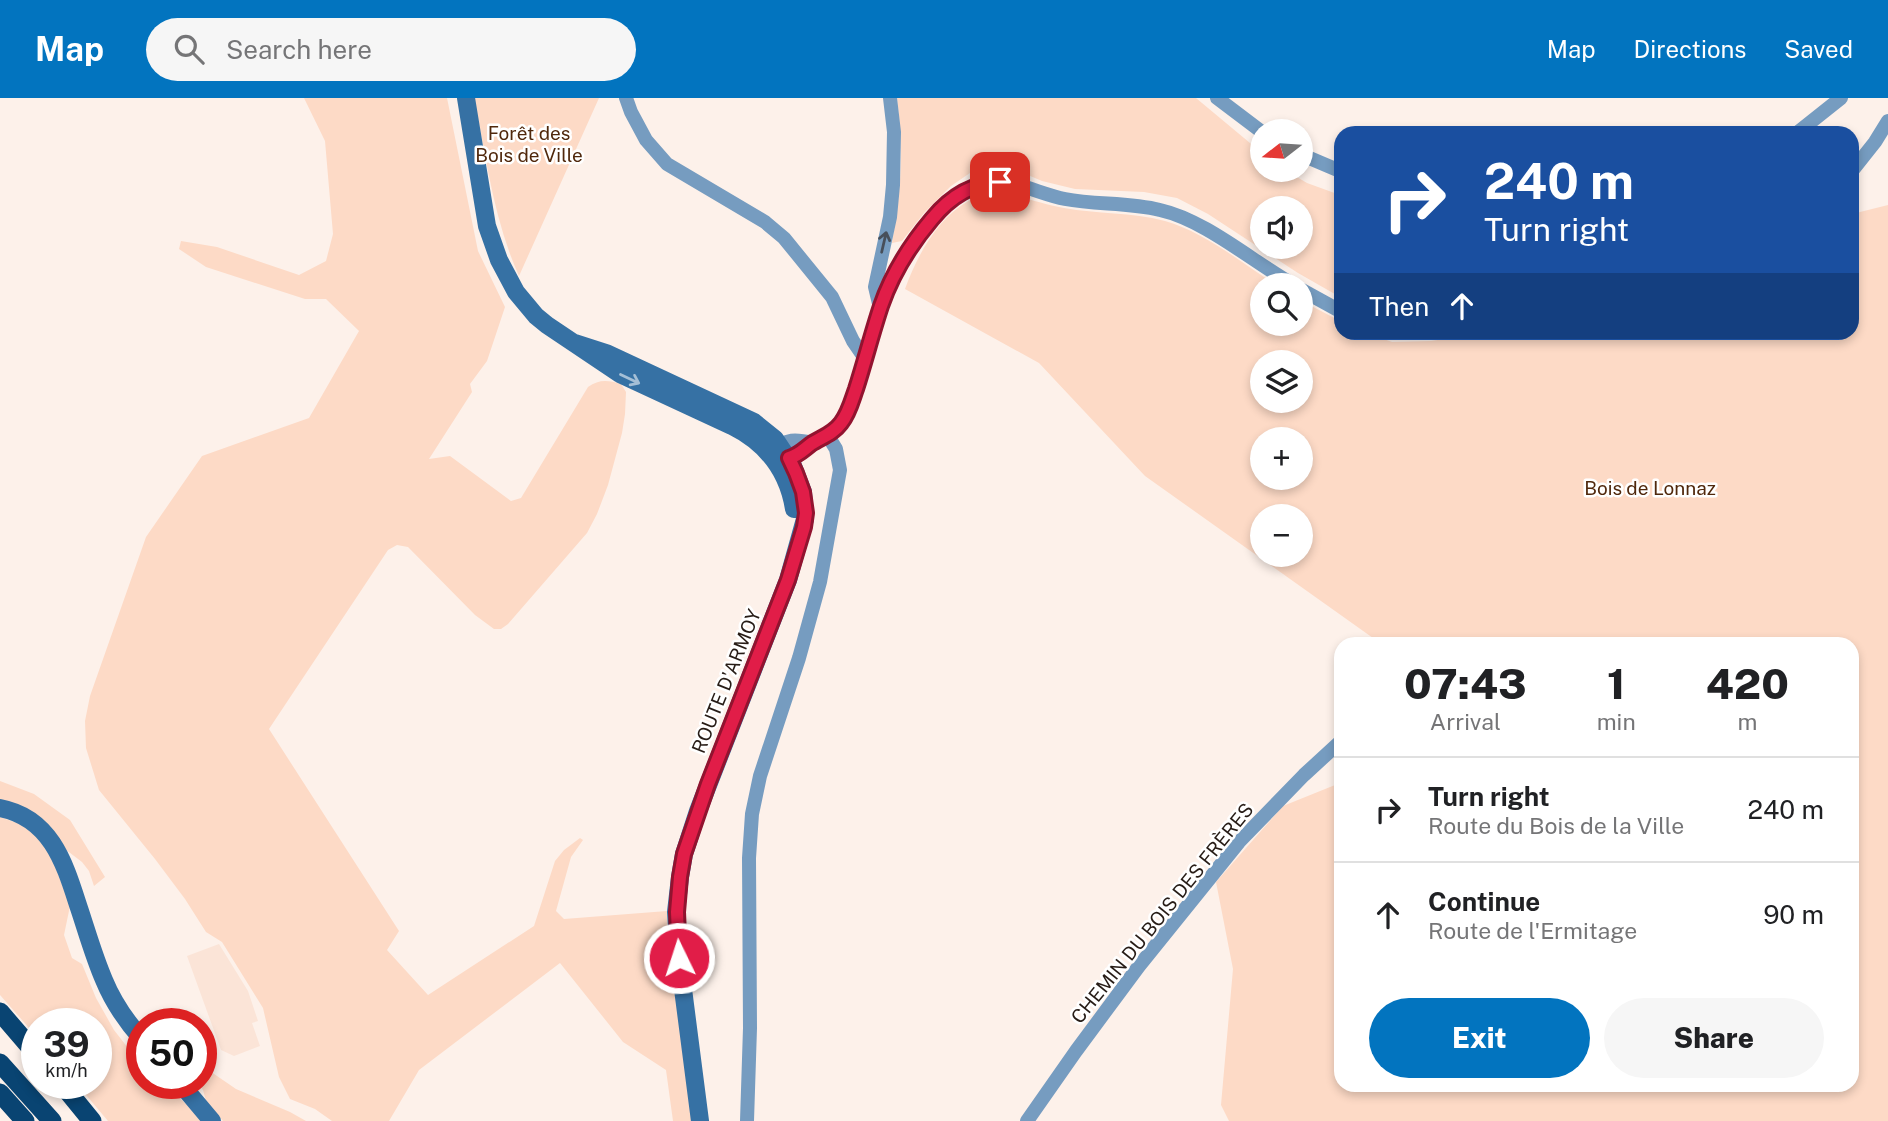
<!DOCTYPE html>
<html lang="en">
<head>
<meta charset="utf-8">
<style>
  body { margin:0; font-family:"Public Sans",sans-serif; background:#f6f6f6; color:#202124; height:100vh; display:flex; flex-direction:column; font-size:26px; white-space:nowrap }
  * { box-sizing:border-box; margin:0 }
  p { font-size:23px; color:#757577 }
  .icon { flex:none; width:38px; height:38px; fill:none; stroke:currentColor; stroke-width:2; stroke-linecap:round; stroke-linejoin:round }
  .map { position:relative; flex:1; overflow:hidden }
  .panel { position:absolute; left:1334px; top:539px; width:525px; height:455px; display:flex; flex-direction:column; background:#fff; border-radius:21px; box-shadow:0 4px 10px #0003 }
  .panel>* { flex:none }
  .banner { position:absolute; left:1334px; top:28px; width:525px; height:214px; border-radius:21px; box-shadow:0 4px 10px #0003; background:#1a4fa0; color:#fff; overflow:hidden }
  .needle { width:46px; rotate:253deg }
  .fabs { position:absolute; left:1250px; top:21px; display:grid; gap:14px }
  .fabs a { display:grid; place-items:center; width:63px; height:63px; border-radius:50%; background:#fff; box-shadow:0 4px 10px #0003; font-size:35px }
  .speed { position:absolute; left:21px; top:910px; display:flex; gap:14px; font-size:35px; font-weight:700; text-align:center }
  .speed>* { display:grid; place-content:center; width:91px; height:91px; border-radius:50%; background:#fff; box-shadow:0 4px 10px #0003; line-height:1 }
  .speed small { font-size:18px; font-weight:400 }
  .speed .limit { border:10px solid #d22; background:#fff; color:#111 }
  .pin { position:absolute; display:grid; place-items:center; width:60px; height:60px; color:#fff; margin:-30px; border-radius:14px; box-shadow:0 4px 10px #0006 }
  .me { position:absolute; width:77px; margin:-38px; rotate:356deg; stroke-linejoin:round; filter:drop-shadow(0 0 5px #0008) }
  .turn { display:flex; align-items:center; gap:24px; height:147px; padding:0 35px; font-size:32px }
  .turn .icon { width:91px; height:91px; stroke-width:2.5 }
  .turn b { display:block; font-size:49px; line-height:60px }
  .then { display:flex; align-items:center; height:66px; padding:0 35px; background:#0003; gap:14px; font-size:26px }
  .eta { display:flex; justify-content:space-evenly; align-items:center; height:119px; text-align:center }
  .eta b { font-size:42px; font-weight:800; line-height:49px }
  .cta { display:flex; gap:14px; margin-top:auto; padding:14px 35px }
  .cta a { flex:1; height:80px; border-radius:42px; background:#0274bf; color:#fff; font-size:28px; font-weight:800; line-height:80px; text-align:center }
  .cta a+a { background:#f6f6f6; color:#202124 }
  ul { padding:0; list-style:none }
  li { display:flex; align-items:center; gap:21px; height:105px; padding:0 35px; border-top:2px solid #e0e0e0 }
  li div { flex:1 }
  li b { display:block; font-size:26px }
  li em { font-style:normal }
  header { display:flex; align-items:center; gap:42px; box-sizing:border-box; height:98px; padding:0 35px; background:#0274bf; color:#fff }
  header strong { font-size:33px }
  nav { display:flex; gap:38px; margin-inline-start:auto; font-size:24px }
  .search { width:490px; height:63px; background:#f6f6f6; display:flex; align-items:center; gap:18px; box-sizing:border-box; padding:0 24px; border-radius:38px; color:#757577; font-size:26px }
  .map>svg:first-child { display:block }
  .built { fill:#fbe4d7 }
  .green { fill:#fddac6; fill-rule:evenodd }
  .lines { fill:none; stroke-linecap:round; stroke-linejoin:round }
  .minor { stroke:#769cc0; stroke-width:14 }
  .secondary { stroke:#3671a4; stroke-width:18 }
  .trunk { stroke:#094472; stroke-width:19 }
  .oneway { stroke:#474f5a }
  .oneway2 { stroke:#a5bfd6 }
  .route-casing { stroke:#92132f; stroke-width:18 }
  .route { stroke:#e11d48; stroke-width:12 }
  .labels { text-anchor:middle; dominant-baseline:central; stroke-width:5; stroke-linejoin:round; paint-order:stroke }
  .park-label { font-size:19px; fill:#50280c; stroke:#fff }
  .street-label { font-size:19px; fill:#271c16; stroke:#fff }
</style>
</head>
<body>
<header>
<strong>Map</strong>
<div class="search"><svg class="icon" aria-label="search" viewBox="0 0 24 24"><circle cx="10" cy="10" r="6"/><path d="M15 15l6 6"/></svg>Search here</div>
<nav><a>Map</a><a>Directions</a><a>Saved</a></nav>
</header>
<div class="map">
<svg width="1888" height="1023" viewBox="0 0 1888 1023">
  <rect width="100%" height="100%" fill="#fdf1ea"/>
  <path class="built" d="M219 846 248 893 258 923 252 925 260 948 234 958 221 952 187 858Z"/>
  <path class="green" d="M304 0H447L478 153 505 209 487 263 470 286 472 294 429 361 450 358 511 403 521 400 588 289C599 281 608 282 621 286L626 294 625 316 622 335 608 387 597 416 587 435 508 526 501 531H494L475 517 408 449 397 447 388 452 269 631 399 833 387 852 428 897 534 828 555 763 564 752 580 740 583 742 571 759 556 813 564 821 667 813 668 837 692 1023H673L666 972 623 944 560 865 419 972 389 1023H332L315 1011 290 1001 279 979 263 910 222 844 206 834 185 801 155 761 99 692 86 650 85 623 90 598 146 439 202 358 309 320 359 233 326 201H305L206 169 179 151 181 143 217 149 299 177 326 163 333 136 325 43Z
    M474 0H599L519 178C494 123 486 59 474 0Z
    M897 0H1196L1262 55V72H1285L1307 85 1340 97V199L1298 175 1208 116 1177 100 1144 94 1075 91 1042 83 1016 72 992 69 970 75 951 88 924 115 902 143 892 145C901 93 904 53 897 0ZM1262 110H1300V149H1262Z
    M991 95C1016 95 1039 106 1064 110 1097 116 1131 114 1165 123 1204 134 1242 165 1276 187H1262V226H1300V202L1340 223V234L1368 235 1392 244 1431 243 1488 234H1852V116L1888 107V1023H1229L1221 1007 1233 871 1216 784 1283 708 1340 685V987H1852V546H1377L1373 540 1145 378 1039 265 905 191C917 158 937 120 970 102 976 99 984 97 991 95ZM1262 264H1300V303H1262ZM1262 341H1300V380H1262ZM1262 418H1300V457H1262Z
    M0 683 34 696 70 722 105 779 94 788 89 773 82 764 0 702Z
    M0 719 20 726 35 737 46 750 54 765 70 808 64 837 72 860 82 866 96 900 114 932 142 968V985C169 985 184 1003 201 1023H108L76 985H96V926H37V939L0 897Z
    M201 967 236 991 290 1014 306 1023H223L206 1003 203 992 198 985H201Z"/>
  <g class="lines">
    <path class="minor" d="M626 0 631 14 646 42 667 66 765 124 784 140 832 199 853 243 866 262
      M1217 0 1262 34
      M1797 35 1841 0
      M1300 56 1340 73
      M1852 73 1875 44 1888 23
      M1300 191 1340 213
      M880 210 875 189 890 119 893 87 894 34 890 0
      M1407 234H1429
      M773 353C786 340 796 341 813 345
      M780 362C798 358 798 355 812 346 820 341 828 339 835 332 848 320 852 301 858 285 868 255 875 223 886 194 897 167 913 143 931 122 946 105 964 87 988 84 1013 81 1040 96 1065 101 1096 107 1129 104 1160 112 1205 122 1253 164 1294 187
      M747 1023 750 930 749 760 752 716 760 678 799 560 820 484 840 372 836 351 828 338
      M1027 1023 1076 953 1139 868 1239 744 1304 677 1340 644"/>
    <path class="secondary" d="M466 0 487 128 499 162 516 194 536 218 547 227 620 276 732 328C766 345 788 373 794 411
      M575 245 606 255 754 324 775 341 793 368 803 394 805 421 788 482 698 713 684 756 680 779 676 814 679 860 700 1023
      M0 710C52 720 65 767 79 810 87 834 94 859 104 882 113 904 126 923 142 941
      M180 985 212 1023"/>
    <path class="trunk" d="M0 914 37 957
      M0 965 52 1023
      M61 985 92 1023
      M0 995 25 1023"/>
  </g>
  <defs><path id="oneway-shaft" d="M-6 0H5M1.5-3L5.5 0L1.5 3" fill="none" stroke-width="1.6" stroke-linecap="round" stroke-linejoin="round" transform="scale(1.75)"/></defs>
  <use class="oneway" href="#oneway-shaft" transform="translate(884 144) rotate(-77)"/>
  <use class="oneway2" href="#oneway-shaft" transform="translate(630 281) rotate(25)"/>
  <g class="lines">
    <defs>
      <path id="route" d="M679 860 677 814 680 779 684 756 708 686 788 482 804 429 806 415 803 394 796 375 789 360C799 357 803 352 811 346 822 339 833 336 841 325 849 315 852 302 856 291 865 263 872 235 881 208 892 176 910 147 932 121 950 99 971 85 1000 84"/>
    </defs>
    <use href="#route" class="route-casing"/>
    <use href="#route" class="route"/>
  </g>
  <g class="labels">
    <g class="park-label">
      <text x="529" y="35">Forêt des<tspan x="529" dy="22">Bois de Ville</tspan></text>
      <text x="1650" y="390">Bois de Lonnaz</text>
    </g>
    <g class="street-label">
      <text transform="translate(726 583) rotate(-68)">ROUTE D'ARMOY</text>
      <text transform="translate(1162 815) rotate(-51)">CHEMIN DU BOIS DES FRÈRES</text>
    </g>
  </g>
</svg>
<div class="fabs">
<a><svg class="needle" viewBox="-14 -14 28 28"><path d="M0-13l5 13h-10z" fill="#e53935"/><path d="M0 13l5-13h-10z" fill="#757577"/></svg></a>
<a><svg class="icon" aria-label="sound" viewBox="0 0 24 24"><path d="M4 9h4l5-4v14l-5-4H4zM17 9q2 3 0 6"/></svg></a>
<a><svg class="icon" aria-label="search" viewBox="0 0 24 24"><circle cx="10" cy="10" r="6"/><path d="M15 15l6 6"/></svg></a>
<a><svg class="icon" aria-label="layers" viewBox="0 0 24 24"><path d="M12 4l9 5-9 5-9-5zM3 14l9 5 9-5"/></svg></a>
<a>+</a>
<a>−</a>
</div>
<div class="speed"><div>39<small>km/h</small></div><div class="limit">50</div></div>
<div class="pin" style="left:1000px;top:84px;background:#d93025"><svg class="icon" aria-label="arrive" viewBox="0 0 24 24"><path d="M6 21V4h12l-3 4 3 4H6"/></svg></div>
<svg class="me" style="left:679px;top:860px" viewBox="-20 -20 40 40"><circle r="17" fill="#e11d48" stroke="#fff" stroke-width="3"/><path d="M0-11L8 9 0 5-8 9z" fill="#fff"/></svg>
<div class="banner">
<div class="turn"><svg class="icon" aria-label="right" viewBox="0 0 24 24"><path d="M7 20v-9h11M14 6l5 5-5 5"/></svg><div><b>240 m</b>Turn right</div></div>
<div class="then">Then<svg class="icon" aria-label="ahead" viewBox="0 0 24 24"><path d="M12 20V5M6 11l6-6 6 6"/></svg></div>
</div>
<section class="panel">
<div class="eta">
<div><b>07:43</b><p>Arrival</p></div>
<div><b>1</b><p>min</p></div>
<div><b>420</b><p>m</p></div>
</div>
<ul>
<li><svg class="icon" aria-label="right" viewBox="0 0 24 24"><path d="M7 20v-9h11M14 6l5 5-5 5"/></svg><div><b>Turn right</b><p>Route du Bois de la Ville</p></div><em>240 m</em></li>
<li><svg class="icon" aria-label="ahead" viewBox="0 0 24 24"><path d="M12 20V5M6 11l6-6 6 6"/></svg><div><b>Continue</b><p>Route de l'Ermitage</p></div><em>90 m</em></li>
</ul>
<div class="cta"><a>Exit</a><a>Share</a></div>
</section>
</div>
</body>
</html>
